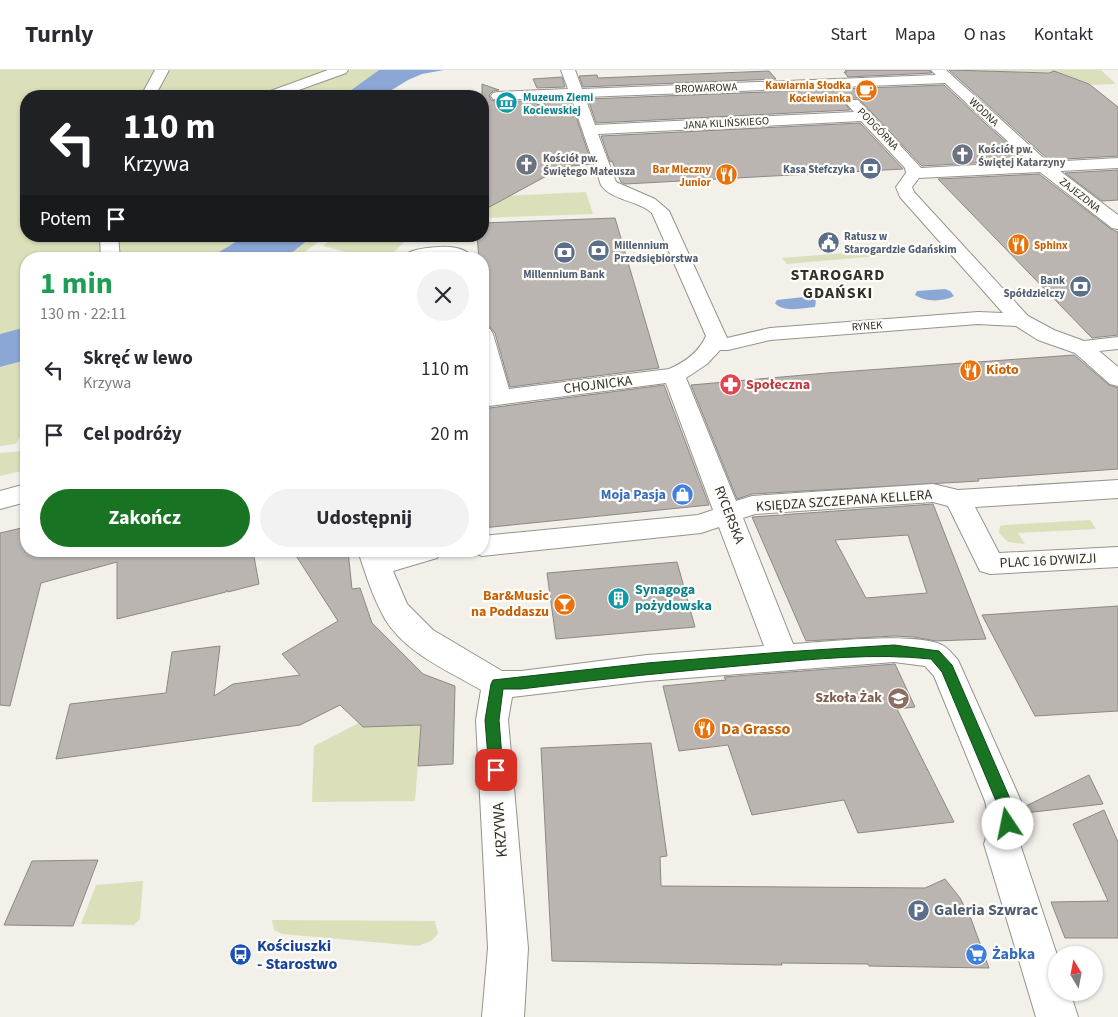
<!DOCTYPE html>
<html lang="pl">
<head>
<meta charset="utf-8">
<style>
  body { margin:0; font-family:"Source Sans 3",sans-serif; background:#f2f2f3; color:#2b2b33; height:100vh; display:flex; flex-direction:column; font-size:19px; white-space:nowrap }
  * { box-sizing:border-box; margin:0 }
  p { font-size:16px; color:#7c7c81 }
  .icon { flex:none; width:28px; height:28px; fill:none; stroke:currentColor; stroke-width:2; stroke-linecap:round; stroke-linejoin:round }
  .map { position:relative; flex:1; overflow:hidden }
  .details { position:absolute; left:20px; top:182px; width:469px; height:305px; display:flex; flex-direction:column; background:#fff; border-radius:20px; box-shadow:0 1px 4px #0004 }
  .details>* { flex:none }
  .banner { position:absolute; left:20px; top:20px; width:469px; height:152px; border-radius:20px; box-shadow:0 1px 4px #0004; background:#202124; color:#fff; overflow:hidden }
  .needle { width:32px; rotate:350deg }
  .fabs { position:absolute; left:1048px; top:876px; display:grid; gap:10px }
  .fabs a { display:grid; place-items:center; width:55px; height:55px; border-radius:50%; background:#fff; box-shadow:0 1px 4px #0004; font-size:25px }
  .pin { position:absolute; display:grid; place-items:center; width:42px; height:42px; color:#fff; margin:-21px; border-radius:10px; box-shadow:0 2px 8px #0006 }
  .me { position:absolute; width:55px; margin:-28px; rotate:349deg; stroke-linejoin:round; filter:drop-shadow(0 0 4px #0008) }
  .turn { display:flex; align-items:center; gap:18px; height:105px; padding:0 20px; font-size:22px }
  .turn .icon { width:65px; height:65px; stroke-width:2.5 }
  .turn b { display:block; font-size:35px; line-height:42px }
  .then { display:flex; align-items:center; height:48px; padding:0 20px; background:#0003; gap:10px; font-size:19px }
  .round { display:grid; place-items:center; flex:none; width:52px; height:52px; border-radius:26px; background:#f2f2f3 }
  .headline { display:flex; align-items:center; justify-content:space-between; height:85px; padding:0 20px }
  h1 { font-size:30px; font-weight:700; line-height:38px; color:#1e9e55 }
  .action { display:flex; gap:10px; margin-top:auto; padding:10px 20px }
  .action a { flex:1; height:58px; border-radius:30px; background:#187422; color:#fff; font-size:20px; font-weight:700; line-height:58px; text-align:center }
  .action a+a { background:#f2f2f3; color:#2b2b33 }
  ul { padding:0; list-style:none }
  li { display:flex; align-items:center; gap:15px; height:65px; padding:0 20px }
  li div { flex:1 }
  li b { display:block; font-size:19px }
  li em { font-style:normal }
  header { display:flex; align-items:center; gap:30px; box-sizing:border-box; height:70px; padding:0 25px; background:#fff; border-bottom:1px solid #e1e1e2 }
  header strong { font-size:24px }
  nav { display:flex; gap:28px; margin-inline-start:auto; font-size:18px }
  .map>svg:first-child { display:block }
  .green { fill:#dbe0bb }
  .water { fill:#8ba7d6 }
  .building { fill:#bbb5b1; stroke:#8e8884; fill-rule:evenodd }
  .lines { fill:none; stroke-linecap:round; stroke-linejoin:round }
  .minor-casing { stroke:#95938d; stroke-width:2 }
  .minor { fill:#fff; fill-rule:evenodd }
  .route { fill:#187422; stroke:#104b16 }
  .labels { text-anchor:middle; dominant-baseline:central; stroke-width:4.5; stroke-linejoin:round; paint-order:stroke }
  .far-food-label { font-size:11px; font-weight:bold; fill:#c56008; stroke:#fffdf8; text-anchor:end }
  .far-street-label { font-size:11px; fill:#30302d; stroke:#fffdf8 }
  .far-culture-label { font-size:11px; font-weight:bold; fill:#0d838f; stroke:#fffdf8; text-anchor:start }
  .far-worship-label { font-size:11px; font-weight:bold; fill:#5b616d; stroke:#fffdf8; text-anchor:start }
  .far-service-label { font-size:11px; font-weight:bold; fill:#4e5e75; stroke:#fffdf8; text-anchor:end }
  .food-label { font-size:14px; font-weight:bold; fill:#c56008; stroke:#fffdf8; text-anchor:start }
  .street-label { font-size:14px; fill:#30302d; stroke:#fffdf8 }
  .health-label { font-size:14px; font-weight:bold; fill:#be3a42; stroke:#fffdf8; text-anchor:start }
  .shop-label { font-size:14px; font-weight:bold; fill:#366cbe; stroke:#fffdf8; text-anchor:end }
  .culture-label { font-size:14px; font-weight:bold; fill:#0d838f; stroke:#fffdf8; text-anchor:start }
  .education-label { font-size:14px; font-weight:bold; fill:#785e54; stroke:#fffdf8; text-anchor:end }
  .far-district-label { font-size:16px; font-weight:bold; letter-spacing:1px; fill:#30302d; stroke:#fffdf8 }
  .near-food-label { font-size:16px; font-weight:bold; fill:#c56008; stroke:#fffdf8; text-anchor:start }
  .near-street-label { font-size:16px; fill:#30302d; stroke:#fffdf8 }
  .near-service-label { font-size:16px; font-weight:bold; fill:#4e5e75; stroke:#fffdf8; text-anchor:start }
  .near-transit-label { font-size:16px; font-weight:bold; fill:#164399; stroke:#fffdf8; text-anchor:start }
  .near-shop-label { font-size:16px; font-weight:bold; fill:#366cbe; stroke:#fffdf8; text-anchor:start }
</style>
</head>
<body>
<header>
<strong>Turnly</strong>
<nav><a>Start</a><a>Mapa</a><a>O nas</a><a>Kontakt</a></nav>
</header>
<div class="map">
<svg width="1118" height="947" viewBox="0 0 1118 947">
  <rect width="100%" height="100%" fill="#f2f0e9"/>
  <path class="green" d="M0 0H379L343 26H26V166H246L207 189H26V257L0 264Z
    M945 0H1101L1116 14 1093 15 1054 1 1048 2Z
    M586 122 593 144 483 148V127Z
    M313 166H327L294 189H284Z
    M335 166H410L387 189H373L323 176Z
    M885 180 889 185 787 194 782 188Z
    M26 290V361L22 362 16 374 0 376V297Z
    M26 381V400L0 406V383Z
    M1090 450 1096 459 1018 463 1025 474 1008 472 999 463 1000 456 1005 455Z
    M359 653 363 657 421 655 415 731 312 732 314 676Z
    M143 811 140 849 134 855 81 854 96 815Z
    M272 850 435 851 438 864 431 871 418 876 282 864 274 860Z"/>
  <path class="water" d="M379 0H444L422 4 408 10 382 26H343Z
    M246 166H313L284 189H207Z
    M945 219 950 221 954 226C943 232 925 232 915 225L917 221Z
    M804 227 816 230 815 237C803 238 783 243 775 233L777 230Z
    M26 257V290L0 297V264Z"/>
  <path class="building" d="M845 0H929L932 3 848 7 844 2H847Z
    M949 0 1049 3 1054 1 1089 14 1118 37V86L1049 90Z
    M769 1 776 9 583 17 579 6 597 5 598 8Z
    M562 7 565 17 537 18 533 9Z
    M482 14 499 20 493 21 489 25 491 30 498 32 528 31 546 37 542 30 570 29 592 94 563 97 482 141Z
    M944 15 1025 90 922 96 858 28H848L844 32 850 40 596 53 588 29Z
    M860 53 903 99 625 114 621 112 612 91 610 92 601 66Z
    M1118 100V130L1102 131 1065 103Z
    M1039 104 1111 159 1118 162V265L1092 268 938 109Z
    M615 148 659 298 510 317 495 263 490 257 482 256V189H479L477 166H482V153Z
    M1074 285 1109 315 1118 318V399L978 409 979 411 752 424 737 429 691 315 827 303Z
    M664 315 709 435 482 458V339Z
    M933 434 986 569 936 571 914 567 894 566 806 571 752 447ZM908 465 927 523 866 528 835 470Z
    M26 457V481H253L259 514 228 522 227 520 226 522 117 549V492L41 513 10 636 0 635V463Z
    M293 481H348L352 519 360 518 372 553 423 604 455 616 453 694 418 696 421 655 363 657 340 635 300 655 56 689 70 634 166 623 172 582 220 576 214 626 233 614 300 605 282 584 338 551Z
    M677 492 695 557 556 569 547 503Z
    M1118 536V641L1035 646 982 545Z
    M895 594 915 637 897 639 954 752 858 763 844 730 752 745 728 675 679 681 663 616 726 610 724 607Z
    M651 673 667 786 660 787 661 816 925 818 945 809 960 828 971 849 989 898 869 896 868 894 781 893 782 895 552 891 541 678Z
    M1089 705 1103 734 1025 743 1024 737Z
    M1104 740 1118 772V868H1065L1051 832 1108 831 1073 754Z
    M98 790 73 856 4 855 32 791Z"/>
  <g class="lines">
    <defs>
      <path id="minor" d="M155 0H169L155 26H141Z
        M328 0H348L346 3 282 26H263L265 23Z
        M561 0H575L582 19 936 5 931 0H946L1048 92 1118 88V98L1060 101 1118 145V159L1112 158 1040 102 919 108 912 117 914 122 1028 246 1054 260 1084 271 1118 267V279L1099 281 1118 297V316L1110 314 1075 283 1038 270 1016 256 978 254 770 270 728 280H720L707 294 686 308 736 431 752 426 933 414 958 420 1118 410V428L975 437 999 483 1118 477V497L990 504 980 501 948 436 933 432 755 444 743 448 793 574C825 572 919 561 944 576 949 579 954 586 958 590L1021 731 1026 755 1020 774 1057 885 1056 922H1070L1078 947H1036L984 774 990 755 985 731 934 606 925 596 894 592 647 611 512 627 508 650 528 878 524 947H482L488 878 476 650 481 620C449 601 405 583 385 549 373 528 366 505 358 481H441L437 488 393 501 407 534 433 560 502 601H521L647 585 764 576 719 457 701 463 482 486 471 481H482V466L698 445 713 440 666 313 482 337V323L487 322 482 306V258L490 259 493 264 509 319 669 299C685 292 699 282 706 266L652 143C638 130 612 131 601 115L571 27 498 30 493 29 491 26 493 23 498 22 568 19ZM945 13 1030 92 921 98 858 30H848L846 33 854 42 595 55 585 27ZM861 51 905 98 906 103 896 117 900 127 1003 243 978 242 770 258 727 268 669 141 655 129 616 112 598 64Z
        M100 166H118L120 189H101Z
        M438 177C451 176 467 178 474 189H401C407 179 427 178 438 177Z
        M26 414V432L0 439V421Z"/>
    </defs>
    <use href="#minor" class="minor-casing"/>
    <use href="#minor" class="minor"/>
  </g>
  <path class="route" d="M894 575 939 581 952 595 1011 731 1015 754 1013 759 1008 761 1002 759 996 731 942 602 931 589C874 583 816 589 760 594 680 601 601 609 521 619H503L499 650 503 700 501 705 496 707 491 705 489 700 485 650 491 614 493 610 647 593 783 582Z"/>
  <defs>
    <symbol id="cafe-disc" viewBox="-11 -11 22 22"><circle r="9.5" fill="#e8710a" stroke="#fffdf8"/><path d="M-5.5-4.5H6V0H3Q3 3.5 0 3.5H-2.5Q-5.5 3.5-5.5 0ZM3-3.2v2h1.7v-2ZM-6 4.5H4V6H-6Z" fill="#fff"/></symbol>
    <symbol id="museum-disc" viewBox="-11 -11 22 22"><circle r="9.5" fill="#0f9aa8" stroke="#fffdf8"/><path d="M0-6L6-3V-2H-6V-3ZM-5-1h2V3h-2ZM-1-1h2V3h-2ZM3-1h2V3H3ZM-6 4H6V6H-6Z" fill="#fff"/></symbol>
    <symbol id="church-disc" viewBox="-11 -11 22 22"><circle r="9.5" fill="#6b7280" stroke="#fffdf8"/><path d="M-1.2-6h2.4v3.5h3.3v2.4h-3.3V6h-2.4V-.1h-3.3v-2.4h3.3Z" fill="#fff"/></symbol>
    <symbol id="bank-disc" viewBox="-11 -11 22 22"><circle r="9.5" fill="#5c6f8a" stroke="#fffdf8"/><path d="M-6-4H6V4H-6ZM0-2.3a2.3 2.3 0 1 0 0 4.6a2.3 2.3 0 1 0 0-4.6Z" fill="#fff"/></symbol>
    <symbol id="restaurant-disc" viewBox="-11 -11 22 22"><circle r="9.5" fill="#e8710a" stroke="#fffdf8"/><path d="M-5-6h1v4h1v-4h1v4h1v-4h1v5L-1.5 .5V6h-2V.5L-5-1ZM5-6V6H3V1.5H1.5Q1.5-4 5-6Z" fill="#fff"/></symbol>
    <symbol id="civic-disc" viewBox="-11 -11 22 22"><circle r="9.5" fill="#5c6f8a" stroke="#fffdf8"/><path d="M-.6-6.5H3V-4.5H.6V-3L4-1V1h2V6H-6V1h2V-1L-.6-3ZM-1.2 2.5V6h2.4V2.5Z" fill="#fff"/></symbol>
    <symbol id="pharmacy-disc" viewBox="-11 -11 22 22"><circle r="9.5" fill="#e0444e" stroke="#fffdf8"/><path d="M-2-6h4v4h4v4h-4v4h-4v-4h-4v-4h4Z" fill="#fff"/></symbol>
    <symbol id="shop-disc" viewBox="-11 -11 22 22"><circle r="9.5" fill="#3f7fe0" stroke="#fffdf8"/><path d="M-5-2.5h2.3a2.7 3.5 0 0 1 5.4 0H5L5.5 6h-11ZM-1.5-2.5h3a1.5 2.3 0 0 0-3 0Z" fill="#fff"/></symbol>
    <symbol id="building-disc" viewBox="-11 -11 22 22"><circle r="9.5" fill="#0f9aa8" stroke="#fffdf8"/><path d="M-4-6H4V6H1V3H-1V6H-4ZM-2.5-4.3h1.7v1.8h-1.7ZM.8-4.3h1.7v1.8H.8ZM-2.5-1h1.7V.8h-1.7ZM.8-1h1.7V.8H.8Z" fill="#fff"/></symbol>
    <symbol id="bar-disc" viewBox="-11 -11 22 22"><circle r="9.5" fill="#e8710a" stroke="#fffdf8"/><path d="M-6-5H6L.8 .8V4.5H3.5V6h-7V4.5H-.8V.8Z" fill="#fff"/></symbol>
    <symbol id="school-disc" viewBox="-11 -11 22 22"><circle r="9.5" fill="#8d6e63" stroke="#fffdf8"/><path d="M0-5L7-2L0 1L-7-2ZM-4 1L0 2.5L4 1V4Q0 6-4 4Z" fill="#fff"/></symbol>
    <symbol id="parking-disc" viewBox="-11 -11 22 22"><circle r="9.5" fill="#5c6f8a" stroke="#fffdf8"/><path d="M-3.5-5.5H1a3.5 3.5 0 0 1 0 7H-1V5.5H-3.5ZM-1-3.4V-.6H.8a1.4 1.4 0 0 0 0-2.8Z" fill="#fff"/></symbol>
    <symbol id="supermarket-disc" viewBox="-11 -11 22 22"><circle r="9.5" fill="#3f7fe0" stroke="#fffdf8"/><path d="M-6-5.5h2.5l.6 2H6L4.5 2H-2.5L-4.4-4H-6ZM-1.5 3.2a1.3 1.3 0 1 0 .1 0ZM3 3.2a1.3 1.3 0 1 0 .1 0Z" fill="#fff"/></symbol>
    <symbol id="bus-disc" viewBox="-11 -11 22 22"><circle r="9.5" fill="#1a4fb4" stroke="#fffdf8"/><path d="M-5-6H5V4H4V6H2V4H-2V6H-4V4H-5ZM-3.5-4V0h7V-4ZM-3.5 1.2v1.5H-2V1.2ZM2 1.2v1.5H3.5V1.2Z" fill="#fff"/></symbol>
  </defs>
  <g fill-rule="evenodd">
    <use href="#cafe-disc" x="854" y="8" width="25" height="25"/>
    <use href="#museum-disc" x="494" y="20" width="25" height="25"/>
    <use href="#church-disc" x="950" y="72" width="25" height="25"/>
    <use href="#church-disc" x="514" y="82" width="25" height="25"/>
    <use href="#bank-disc" x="858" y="86" width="25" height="25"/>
    <use href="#restaurant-disc" x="714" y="92" width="25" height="25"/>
    <use href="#civic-disc" x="816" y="160" width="25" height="25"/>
    <use href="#restaurant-disc" x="1006" y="162" width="25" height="25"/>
    <use href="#bank-disc" x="586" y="168" width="25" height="25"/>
    <use href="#bank-disc" x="552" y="170" width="25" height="25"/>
    <use href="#bank-disc" x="1068" y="204" width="25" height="25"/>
    <use href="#restaurant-disc" x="958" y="288" width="25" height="25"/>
    <use href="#pharmacy-disc" x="718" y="302" width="25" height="25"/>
    <use href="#shop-disc" x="670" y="412" width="25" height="25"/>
    <use href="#building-disc" x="606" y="516" width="25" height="25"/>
    <use href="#bar-disc" x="552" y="522" width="25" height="25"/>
    <use href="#school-disc" x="886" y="616" width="25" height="25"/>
    <use href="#restaurant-disc" x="692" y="646" width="25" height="25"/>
    <use href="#parking-disc" x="906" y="828" width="25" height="25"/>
    <use href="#supermarket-disc" x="964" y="872" width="25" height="25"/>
    <use href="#bus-disc" x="228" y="872" width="25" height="25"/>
  </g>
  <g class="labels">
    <g class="far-food-label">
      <text x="851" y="15">Kawiarnia Słodka<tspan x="851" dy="13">Kociewianka</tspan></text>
      <text x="711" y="99">Bar Mleczny<tspan x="711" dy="13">Junior</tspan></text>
      <text x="1034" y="175" text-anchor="start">Sphinx</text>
    </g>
    <g class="far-street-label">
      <text transform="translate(706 18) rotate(-2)">BROWAROWA</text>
      <text transform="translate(984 42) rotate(43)">WODNA</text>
      <text transform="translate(726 53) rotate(-3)">JANA KILIŃSKIEGO</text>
      <text transform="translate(878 59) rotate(46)">PODGÓRNA</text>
      <text transform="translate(1080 125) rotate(38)">ZAJEZDNA</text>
      <text transform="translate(867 256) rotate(-4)">RYNEK</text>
    </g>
    <g class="far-culture-label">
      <text x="523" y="27">Muzeum Ziemi<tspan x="523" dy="13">Kociewskiej</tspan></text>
    </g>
    <g class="far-worship-label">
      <text x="978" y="79">Kościół pw.<tspan x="978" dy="13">Świętej Katarzyny</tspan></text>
      <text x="543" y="88">Kościół pw.<tspan x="543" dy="13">Świętego Mateusza</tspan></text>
    </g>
    <g class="far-service-label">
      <text x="855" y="99">Kasa Stefczyka</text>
      <text x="844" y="166" text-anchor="start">Ratusz w<tspan x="844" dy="13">Starogardzie Gdańskim</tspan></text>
      <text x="614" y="175" text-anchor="start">Millennium<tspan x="614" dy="13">Przedsiębiorstwa</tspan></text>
      <text x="564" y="204" text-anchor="middle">Millennium Bank</text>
      <text x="1065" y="210">Bank<tspan x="1065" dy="13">Spółdzielczy</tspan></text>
    </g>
    <g class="food-label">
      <text x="986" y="300">Kioto</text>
      <text x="549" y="526" text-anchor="end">Bar&amp;Music<tspan x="549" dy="16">na Poddaszu</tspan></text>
    </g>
    <g class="street-label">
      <text transform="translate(598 315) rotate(-7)">CHOJNICKA</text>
      <text transform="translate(844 431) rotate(-4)">KSIĘDZA SZCZEPANA KELLERA</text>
      <text transform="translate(729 445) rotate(69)">RYCERSKA</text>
      <text transform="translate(1048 491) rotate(-3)">PLAC 16 DYWIZJI</text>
    </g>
    <g class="health-label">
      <text x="746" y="315">Społeczna</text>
    </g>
    <g class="shop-label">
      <text x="666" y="425">Moja Pasja</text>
    </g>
    <g class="culture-label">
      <text x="635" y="520">Synagoga<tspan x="635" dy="16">pożydowska</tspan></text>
    </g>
    <g class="education-label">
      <text x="882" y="628">Szkoła Żak</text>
    </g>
    <g class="far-district-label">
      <text x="838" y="205">STAROGARD<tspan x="838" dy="18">GDAŃSKI</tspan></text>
    </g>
    <g class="near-food-label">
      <text x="721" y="659">Da Grasso</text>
    </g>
    <g class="near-street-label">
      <text transform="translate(500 760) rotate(-94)">KRZYWA</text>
    </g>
    <g class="near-service-label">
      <text x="934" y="840">Galeria Szwrac</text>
    </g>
    <g class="near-transit-label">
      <text x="257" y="876">Kościuszki<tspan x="257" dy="18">- Starostwo</tspan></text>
    </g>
    <g class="near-shop-label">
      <text x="992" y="884">Żabka</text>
    </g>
  </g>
</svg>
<div class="fabs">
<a><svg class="needle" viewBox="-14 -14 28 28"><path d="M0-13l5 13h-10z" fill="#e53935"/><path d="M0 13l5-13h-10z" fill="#7c7c81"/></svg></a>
</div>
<div class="pin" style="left:496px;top:700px;background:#d93025"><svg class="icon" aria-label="arrive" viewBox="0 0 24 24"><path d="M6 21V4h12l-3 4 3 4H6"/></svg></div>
<svg class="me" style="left:1008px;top:754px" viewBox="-20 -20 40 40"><circle r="19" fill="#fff"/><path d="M0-13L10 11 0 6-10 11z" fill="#187422"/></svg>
<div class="banner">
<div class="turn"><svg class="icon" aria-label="left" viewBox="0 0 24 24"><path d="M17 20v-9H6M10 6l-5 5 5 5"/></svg><div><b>110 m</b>Krzywa</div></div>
<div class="then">Potem<svg class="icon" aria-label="arrive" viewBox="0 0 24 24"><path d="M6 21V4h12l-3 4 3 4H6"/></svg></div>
</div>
<section class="details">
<div class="headline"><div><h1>1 min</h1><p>130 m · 22:11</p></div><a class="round"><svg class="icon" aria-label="close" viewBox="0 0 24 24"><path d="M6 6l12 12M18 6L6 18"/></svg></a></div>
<ul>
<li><svg class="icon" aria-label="left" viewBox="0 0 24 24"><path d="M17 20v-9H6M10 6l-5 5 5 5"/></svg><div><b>Skręć w lewo</b><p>Krzywa</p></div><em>110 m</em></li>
<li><svg class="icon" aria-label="arrive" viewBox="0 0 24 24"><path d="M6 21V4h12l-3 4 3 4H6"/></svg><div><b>Cel podróży</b></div><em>20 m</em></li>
</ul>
<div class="action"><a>Zakończ</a><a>Udostępnij</a></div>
</section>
</div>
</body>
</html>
